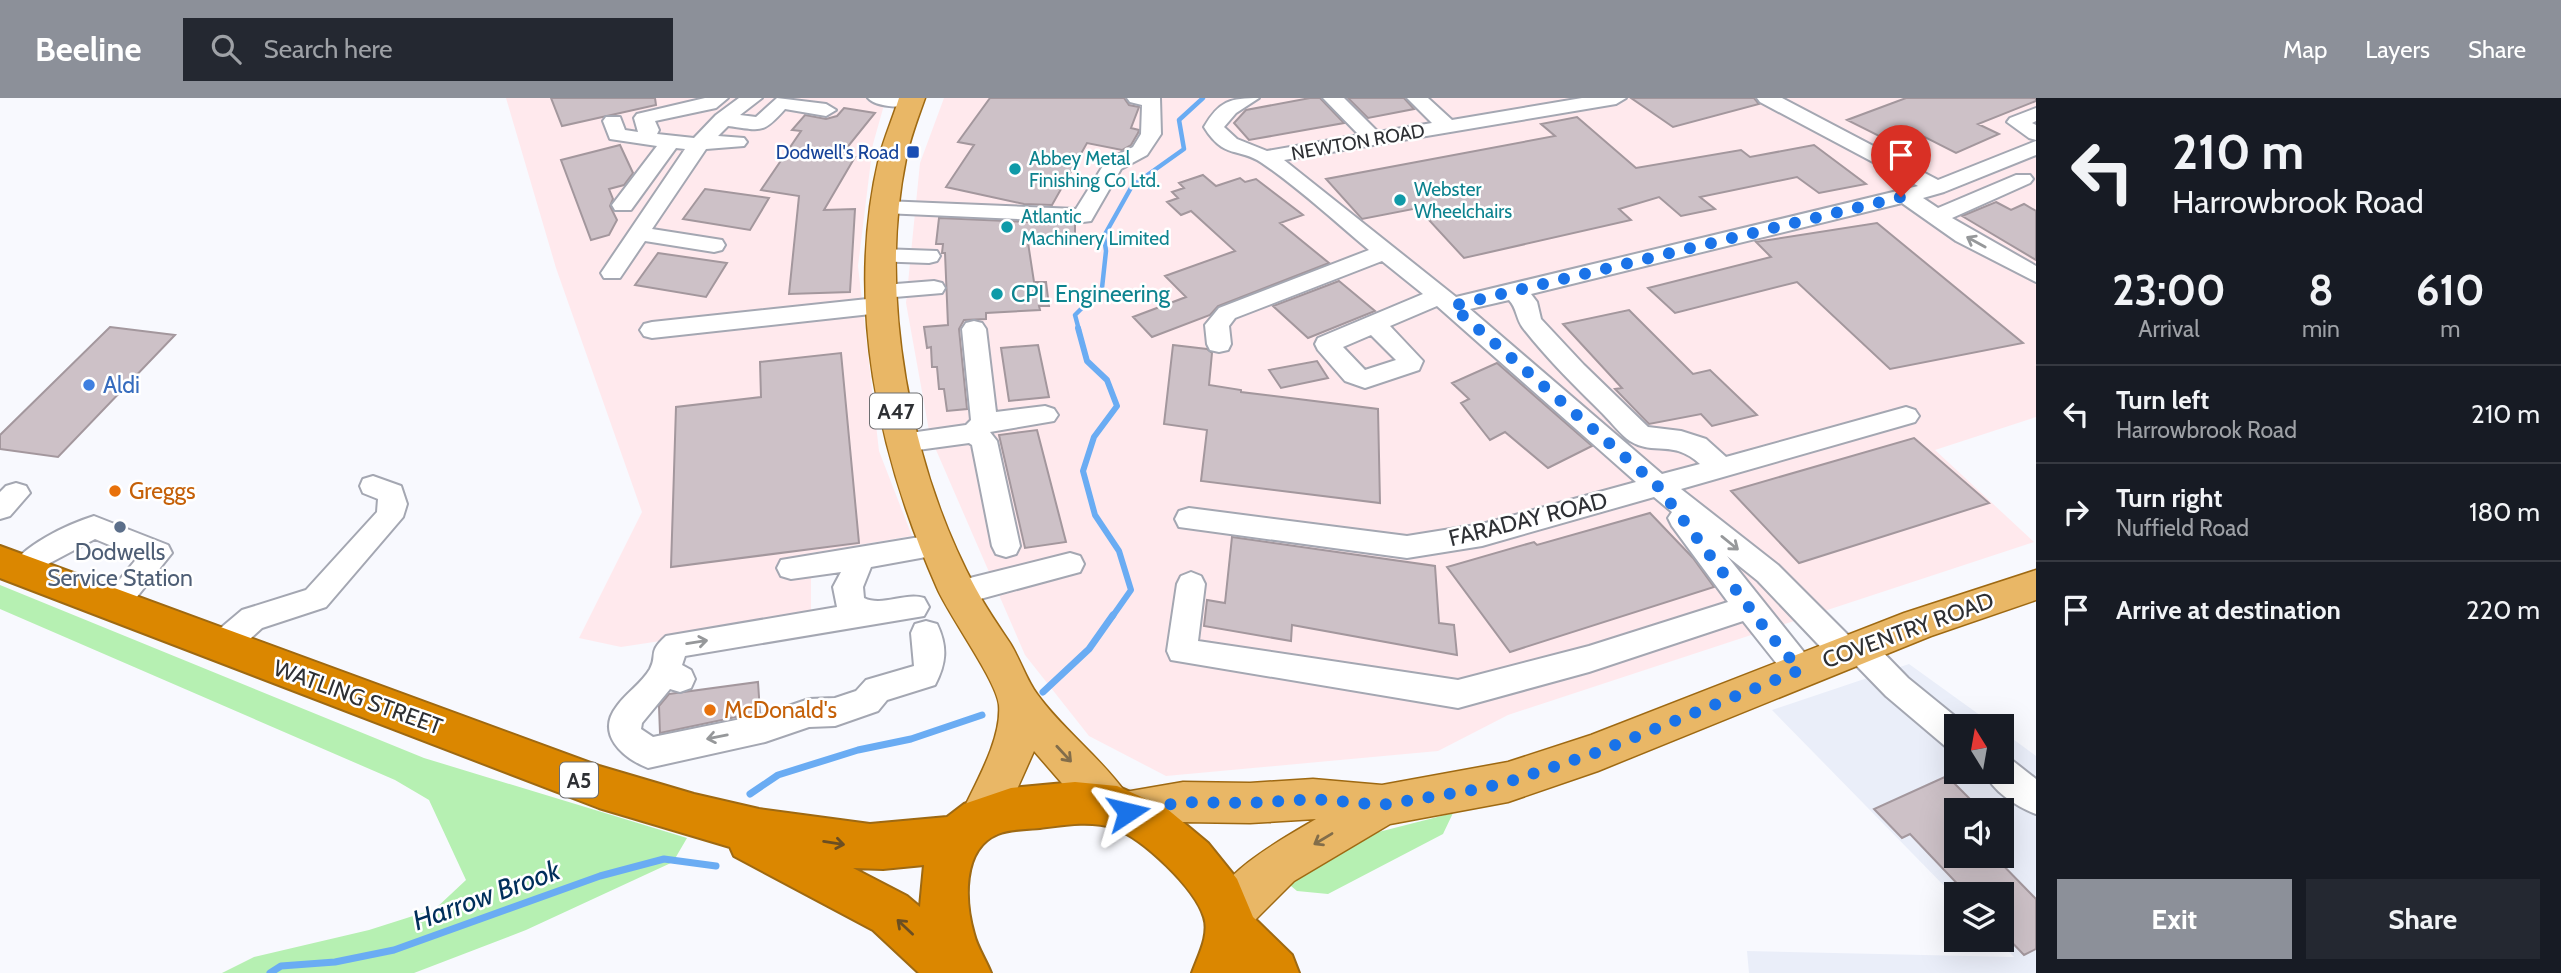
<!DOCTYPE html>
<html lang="en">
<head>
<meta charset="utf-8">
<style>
  body { margin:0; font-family:Cabin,sans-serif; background:#242831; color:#f1f3f6; height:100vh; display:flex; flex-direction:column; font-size:26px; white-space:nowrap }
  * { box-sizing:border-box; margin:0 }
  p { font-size:23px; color:#9ea1a6 }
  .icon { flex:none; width:38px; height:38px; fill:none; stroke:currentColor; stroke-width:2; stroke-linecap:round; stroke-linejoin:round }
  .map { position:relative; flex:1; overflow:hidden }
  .drawer { display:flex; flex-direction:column; background:#171b24; width:525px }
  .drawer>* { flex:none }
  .banner { background:#171b24; color:#f1f3f6; overflow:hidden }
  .needle { width:46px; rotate:349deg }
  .fabs { position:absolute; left:1944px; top:616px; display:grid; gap:14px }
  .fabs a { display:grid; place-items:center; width:70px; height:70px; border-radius:0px; background:#171b24; box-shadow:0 7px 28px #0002; font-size:35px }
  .pin { position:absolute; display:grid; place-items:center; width:60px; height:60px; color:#fff; margin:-72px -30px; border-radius:50% 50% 50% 0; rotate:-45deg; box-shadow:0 0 7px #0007 }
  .pin .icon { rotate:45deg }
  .me { position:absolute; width:77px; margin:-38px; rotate:80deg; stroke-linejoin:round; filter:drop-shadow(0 0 5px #0008) }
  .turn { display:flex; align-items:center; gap:24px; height:147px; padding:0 21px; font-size:32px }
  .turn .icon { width:91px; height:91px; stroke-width:2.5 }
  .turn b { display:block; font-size:49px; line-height:60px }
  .eta { display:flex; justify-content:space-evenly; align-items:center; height:119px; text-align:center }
  .eta b { font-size:42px; font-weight:800; line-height:49px }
  .primary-button { display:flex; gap:14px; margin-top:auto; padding:14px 21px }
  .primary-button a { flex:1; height:80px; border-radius:0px; background:#8c9099; color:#fff; font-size:28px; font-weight:800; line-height:80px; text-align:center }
  .primary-button a+a { background:#242831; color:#f1f3f6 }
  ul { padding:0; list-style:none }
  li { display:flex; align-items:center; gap:21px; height:98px; padding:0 21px; border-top:2px solid #363941 }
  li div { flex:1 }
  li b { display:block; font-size:26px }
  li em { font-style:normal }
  header { display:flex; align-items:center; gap:42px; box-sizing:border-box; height:98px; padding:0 35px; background:#8c9099; color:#fff }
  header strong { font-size:33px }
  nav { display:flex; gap:38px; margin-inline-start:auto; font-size:24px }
  .search { width:490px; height:63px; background:#242831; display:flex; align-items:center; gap:18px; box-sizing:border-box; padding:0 24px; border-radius:0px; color:#9ea1a6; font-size:26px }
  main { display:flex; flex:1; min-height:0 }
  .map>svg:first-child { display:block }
  .built { fill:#eaeef9; fill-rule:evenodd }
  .industrial { fill:#ffe9ed }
  .green { fill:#b6f0b2 }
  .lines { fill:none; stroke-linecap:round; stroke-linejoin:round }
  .stream-far2 { stroke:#6aacf3; stroke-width:4.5 }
  .stream-far1 { stroke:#6aacf3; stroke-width:6 }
  .stream { stroke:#6aacf3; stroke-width:7 }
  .building { fill:#cdc1c7; stroke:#a3979d; stroke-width:2 }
  .minor-casing { stroke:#a4a7b2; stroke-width:4 }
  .major-casing { stroke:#9e6912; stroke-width:3 }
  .highway-casing { stroke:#9e6912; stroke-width:4 }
  .minor { fill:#fff; fill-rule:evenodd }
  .major { fill:#e9b766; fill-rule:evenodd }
  .highway { fill:#db8700; fill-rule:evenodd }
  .oneway { stroke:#96989a }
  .oneway2 { stroke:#826d4a }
  .oneway3 { stroke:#6b4e22 }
  .route { stroke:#1a73e8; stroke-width:12; stroke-dasharray:0 21.6 }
  .transit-dot { fill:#1a4fb4; stroke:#fff; stroke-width:2.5 }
  .culture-dot { fill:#0f9aa8; stroke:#fff; stroke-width:2.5 }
  .shop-dot { fill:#3f7fe0; stroke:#fff; stroke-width:2.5 }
  .food-dot { fill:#e8710a; stroke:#fff; stroke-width:2.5 }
  .service-dot { fill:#5c6f8a; stroke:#fff; stroke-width:2.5 }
  .labels { text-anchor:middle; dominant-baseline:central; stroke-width:5; stroke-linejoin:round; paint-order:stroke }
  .far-street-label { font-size:19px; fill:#2e3034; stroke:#fff }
  .far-transit-label { font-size:19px; fill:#164399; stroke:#fff; text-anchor:end }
  .far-culture-label { font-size:19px; fill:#0d838f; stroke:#fff; text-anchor:start }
  .shield { fill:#fff; stroke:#6d6e71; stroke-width:2 }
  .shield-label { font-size:21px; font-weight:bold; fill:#2e3034 }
  .culture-label { font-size:23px; fill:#0d838f; stroke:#fff; text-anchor:start }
  .shop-label { font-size:23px; fill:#366cbe; stroke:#fff; text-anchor:start }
  .food-label { font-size:23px; fill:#c56008; stroke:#fff; text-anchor:start }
  .street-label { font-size:23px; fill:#2e3034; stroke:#fff }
  .service-label { font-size:23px; fill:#4e5e75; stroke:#fff }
  .near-water-label { font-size:28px; font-style:italic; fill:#002f5b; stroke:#fff }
</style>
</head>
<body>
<header>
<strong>Beeline</strong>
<div class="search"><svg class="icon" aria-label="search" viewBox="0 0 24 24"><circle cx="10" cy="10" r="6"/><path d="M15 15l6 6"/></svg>Search here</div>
<nav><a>Map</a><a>Layers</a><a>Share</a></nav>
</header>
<main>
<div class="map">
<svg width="2036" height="875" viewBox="0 0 2036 875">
  <rect width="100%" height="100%" fill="#f8f9fe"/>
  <path class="built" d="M1909 566 1995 628H1956V674H2002V633L2036 658V875H1749L1747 853 2014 859 1997 842H2002V796H1956V800L1772 612ZM1956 712H2002V758H1956Z"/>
  <path class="industrial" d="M506 0H886L873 46 858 168 879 353 912 438 811 455V520L621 549 579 540 642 414 556 170Z
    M944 0H2036V319L1935 352 2034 444 1508 617 1438 653 1166 678 1089 638 1025 557 930 338 906 205 920 65Z"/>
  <path class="green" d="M0 487 424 660 687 740 673 764 526 832 414 875H222L254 859 369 832 435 811 466 782 429 702 395 682 0 511Z
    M1453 715 1443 736 1328 796 1297 793 1285 783 1355 740Z"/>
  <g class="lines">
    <path class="stream-far2" d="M1079 232 1075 217 1102 190 1106 153 1104 138 1132 88 1184 51 1179 22 1203 0"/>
    <path class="stream-far1" d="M1078 230 1087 263 1107 282 1117 308 1094 339 1083 373 1095 417 1119 453 1131 492 1112 519"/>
    <path class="stream" d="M1043 594 1089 551 1113 517
      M750 696 778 677 858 652 911 641 982 617
      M270 875 281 868 335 864 394 852 600 778 664 761 716 768"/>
  </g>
  <path class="building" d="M551 0H655L656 7 562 28Z
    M990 0H1124L1129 7 1139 9 1131 30 1139 32 1138 35 1131 47 1122 52 1087 45 1052 107 1024 106 946 89 974 47 958 44Z
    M1310 0H1320L1344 25 1249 42 1234 25 1246 12Z
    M1348 0H1404L1414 11 1368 20Z
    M1631 0H1754L1759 6 1673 29Z
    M1906 0H2036V3L1978 26 1999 36 1956 55 1917 35 1893 45 1847 22Z
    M844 10 875 15 841 57 855 59 824 112 855 111 850 194 789 196 799 98 761 92 801 33 792 32 805 17 826 21 837 18Z
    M1577 19 1636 70 1741 52 1750 59 1814 47 1866 86 1819 95 1797 79 1700 99 1715 111 1681 118 1659 99 1619 111 1631 122 1464 160 1418 110 1362 121 1326 81 1555 38 1541 26Z
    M620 47 633 75 624 87 609 91 613 101 610 108 617 122 609 137 591 142 561 62Z
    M1203 77 1216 88 1240 80 1245 84 1256 81 1303 117 1280 125 1329 165 1218 208 1210 217 1152 239 1133 219 1186 199 1165 178 1235 153 1191 113 1181 117 1167 104 1178 100 1172 94 1184 90 1179 85Z
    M705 91 769 100 750 132 683 121Z
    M1996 104 2011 112 2024 106 2036 113V162L1962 118Z
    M939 120 1075 126V138H1027L1034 184H1046L1049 208H1039L1040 212 986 215V221L964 222 959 231 967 311 947 313 944 291H939L937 269H932L931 249 927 250 924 229 948 227 945 155H942L943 146H936Z
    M1877 125 2023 245 1890 271 1797 184 1675 215 1648 190 1771 159 1756 144Z
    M658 155 727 165 706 199 635 187Z
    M1339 183 1375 213 1308 240 1273 208Z
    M1629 212 1693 276 1710 272 1757 317 1712 328 1701 316 1649 326 1615 291 1622 290 1563 226Z
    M110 229 175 237 58 359 0 351V337Z
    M1038 247 1049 299 1009 303 1001 250Z
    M1173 247 1207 251 1212 255 1209 287 1241 292V294L1378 311 1380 405 1201 383 1207 332 1164 326Z
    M841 255 859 445 671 469 676 309 761 299 760 264Z
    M1317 263 1328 280 1281 290 1269 272Z
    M1497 265 1592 348 1548 370 1505 334 1490 342 1461 305 1469 301 1452 285Z
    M1037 332 1066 444 1025 450 999 337Z
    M1914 340 1989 405 1799 465 1731 393Z
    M1650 415 1693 460 1714 489 1510 554 1447 469 1534 444 1537 447Z
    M1232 439 1435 468 1439 525 1454 527 1457 557 1292 527 1291 543 1204 528 1207 502 1225 505Z
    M758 584 760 614 660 635 659 608 669 596Z
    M1947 678 1975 706 1956 712V758H1994L2036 801V851L2024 857 2002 834V796H1967L1910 736 1902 740 1874 711Z"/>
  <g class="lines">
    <defs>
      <path id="minor" d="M705 0H728L716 10 655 23 659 32 657 36 694 40 716 17 739 0H762L740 17 756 19 777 0 826 6 836 12 826 18 785 11C762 37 761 32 728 28L718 38 744 40 747 44 744 48 706 51 652 131 722 142 725 147 722 152 714 154 645 143 620 180H604L601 175 685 51 676 50 631 112H615L612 107 657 48 610 41 603 23 606 19H620L625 32 638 34 634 20 637 16Z
        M868 0H919L921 2C911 12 877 10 868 0Z
        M1127 0H1160L1161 36 1147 57 1121 71 1091 123 1083 124 884 115 876 114 873 109 876 104 884 103 1076 111 1106 63 1133 49 1141 36 1142 7 1130 4Z
        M1259 0 1236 15 1224 29 1237 41 1267 53 1359 37 1323 0H1344L1378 34 1432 25 1407 0H1428L1452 22 1582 0H1626L1616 6 1284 62 1456 199 1918 88 1760 4 1757 0H1782L1938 82 2036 43V57L1944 94 1923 100 1938 110 2016 77H2030L2033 81 2030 85 1952 120 2036 168V184L1956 143 1902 105 1531 196 1537 204 1541 221 1584 267 1648 329 1681 333 1706 341 1726 359 1906 309 1915 312 1919 318 1915 324 1681 391 1778 467 1850 539 1858 536 1869 540 1908 580 1967 628H1956V652L1945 648 1886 598 1853 564 1845 567 1834 563 1758 483 1727 458 1811 563 1815 572 1811 581 1800 585 1789 581 1743 523 1589 574 1458 610 1171 562 1167 553 1177 486 1181 478 1191 474 1201 478 1205 486 1198 543 1458 582 1589 548 1728 504 1672 428 1668 420 1672 414 1654 399 1482 448 1407 460 1179 429 1175 421 1179 413 1189 410 1407 438 1482 426 1636 384 1437 208 1390 228 1423 263 1419 272 1365 290 1345 283 1318 252 1315 246 1318 240 1423 196 1382 163 1235 220 1229 228 1231 246 1228 252 1219 254 1210 252 1207 246 1205 227 1219 210 1369 152C1334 123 1300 91 1262 65 1239 49 1224 62 1204 29 1219 3 1230 0 1259 0ZM1509 202C1517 210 1516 221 1523 230 1547 261 1576 289 1604 317 1612 325 1621 337 1630 343 1654 358 1673 341 1700 366L1662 376 1470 211ZM1371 237 1396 262 1365 272 1343 249Z
        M2036 10V23L2032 25 2036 27V42L2029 40 2007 24 2010 20Z
        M881 151 937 153 940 158 937 163 929 165 873 163 870 158 873 153Z
        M934 183 942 185 945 190 942 195 883 200 888 202 892 207 888 212 880 215 652 240 644 238 640 232 644 226 652 224 877 200 871 198 867 193 871 188Z
        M974 223 982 225 986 231 996 314 1045 308 1054 311 1058 317 1054 323 990 334 997 343 1020 448 1016 456 1006 459 996 456 992 448 972 347 969 345 903 354 894 352 890 345 894 338 903 336 966 327 971 322 962 231 966 225Z
        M373 378 401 388 407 406 403 419 326 509 262 530 232 557 221 561 210 557 206 548 210 539 242 512 306 492 377 414 378 401 363 395 360 388 363 381Z
        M16 385 26 388 30 395 10 418 0 421V394L6 388Z
        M94 418 168 447 172 455 124 515 114 519 104 515 99 507 138 459 95 441 48 466 33 480 23 483 13 480 9 472C21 448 68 426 94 418Z
        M938 436 948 439 952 447 948 455 871 469 863 489 864 500C882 509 905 494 924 500L929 509 924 518 685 558 682 567 691 572 695 581 691 590 680 594 670 591 642 625 641 631 653 639 765 616 809 601 835 600 856 593 866 582 914 568 911 535 915 526 926 523 937 526C948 549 946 566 935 587L887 602 878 613 835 628 809 629 765 644 648 670C623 660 595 636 617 608 626 595 642 585 650 571 658 556 647 555 666 538L837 509 833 489 841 474 791 481 781 478 777 470 781 462Z
        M1070 455 1080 458 1084 466 1080 474 958 507 948 503 943 495 948 487 958 483Z
        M2002 659 2013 663 2036 681V716C2017 709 1992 693 1985 674H2002Z"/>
      <path id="major" d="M899 0H925C918 20 910 40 906 61 878 197 910 369 976 491 986 510 998 527 1010 545 1020 561 1026 581 1037 596 1063 632 1100 659 1125 694L1183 684 1250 685 1313 681 1382 687 1508 664 1591 637 1904 515 2036 472V502L1931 538 1598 673 1508 704 1390 726 1294 783 1245 832 1228 839 1211 832 1205 816C1223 773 1277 744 1316 721L1250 725 1183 724 1128 735 1093 721 1034 653 997 736 981 742 965 736 959 721C973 689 1002 643 999 607 997 583 949 518 937 490 878 356 845 205 879 60 884 40 893 20 899 0Z"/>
      <path id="highway" d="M0 448 599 668 694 696 759 711 870 726 947 719 964 706 1011 690 1075 684 1117 688 1166 710 1208 745 1237 781 1253 819 1292 857 1299 875H1192C1198 858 1210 837 1204 819 1195 790 1143 740 1114 730 1091 722 1063 727 1040 730 1027 731 1011 731 998 736 961 751 965 805 974 836 977 849 986 862 991 875H919L873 832 734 758 730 749 599 710 0 480ZM924 767 920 809 907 798 853 770 883 771Z"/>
    </defs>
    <use href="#minor" class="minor-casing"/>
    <use href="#major" class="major-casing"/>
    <use href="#highway" class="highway-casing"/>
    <use href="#minor" class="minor"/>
    <use href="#major" class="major"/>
    <use href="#highway" class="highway"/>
  </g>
  <defs><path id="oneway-shaft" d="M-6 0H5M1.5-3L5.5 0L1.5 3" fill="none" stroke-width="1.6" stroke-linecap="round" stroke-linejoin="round" transform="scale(1.75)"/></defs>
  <g class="oneway">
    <use href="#oneway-shaft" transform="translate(1976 144) rotate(-151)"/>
    <use href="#oneway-shaft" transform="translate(1730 445) rotate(39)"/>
    <use href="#oneway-shaft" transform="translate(697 544) rotate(-9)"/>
    <use href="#oneway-shaft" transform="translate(717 639) rotate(169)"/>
  </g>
  <g class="oneway2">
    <use href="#oneway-shaft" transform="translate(1064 656) rotate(47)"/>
    <use href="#oneway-shaft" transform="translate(1323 741) rotate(149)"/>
  </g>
  <g class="oneway3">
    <use href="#oneway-shaft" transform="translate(834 745) rotate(9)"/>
    <use href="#oneway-shaft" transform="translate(905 829) rotate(-137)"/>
  </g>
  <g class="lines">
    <path class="route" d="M1128 714 1182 704 1250 705 1314 701 1382 707 1478 691 1508 684 1598 654 1800 572 1770 537 1657 387 1452 208 1901 99"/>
  </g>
  <rect class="transit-dot" x="906" y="47" width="14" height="14" rx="3.5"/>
  <g class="culture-dot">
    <circle cx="1015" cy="71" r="7"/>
    <circle cx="1400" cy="102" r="7"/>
    <circle cx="1007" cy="129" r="7"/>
    <circle cx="997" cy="196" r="7"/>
  </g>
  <circle class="shop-dot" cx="89" cy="287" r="7"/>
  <g class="food-dot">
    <circle cx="115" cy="393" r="7"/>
    <circle cx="710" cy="612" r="7"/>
  </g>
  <circle class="service-dot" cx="120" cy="429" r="7"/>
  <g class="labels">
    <g class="far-street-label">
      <text transform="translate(1358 44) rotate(-10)">NEWTON ROAD</text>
    </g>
    <g class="far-transit-label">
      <text x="899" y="54">Dodwell's Road</text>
    </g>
    <g class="far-culture-label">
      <text x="1029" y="60">Abbey Metal<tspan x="1029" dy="22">Finishing Co Ltd.</tspan></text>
      <text x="1414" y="91">Webster<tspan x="1414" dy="22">Wheelchairs</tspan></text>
      <text x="1021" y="118">Atlantic<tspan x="1021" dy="22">Machinery Limited</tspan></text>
    </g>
    <g class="shield">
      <rect x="870" y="295.5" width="52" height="35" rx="5"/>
      <rect x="560" y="664.5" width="38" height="35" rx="5"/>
    </g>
    <g class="shield-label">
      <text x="896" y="313">A47</text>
      <text x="579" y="682">A5</text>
    </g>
    <g class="culture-label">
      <text x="1011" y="196">CPL Engineering</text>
    </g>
    <g class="shop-label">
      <text x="103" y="287">Aldi</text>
    </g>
    <g class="food-label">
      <text x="129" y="393">Greggs</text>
      <text x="724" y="612">McDonald's</text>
    </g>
    <g class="street-label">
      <text transform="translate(1528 421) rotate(-14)">FARADAY ROAD</text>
      <text transform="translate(1908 532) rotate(-20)">COVENTRY ROAD</text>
      <text transform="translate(358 599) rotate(20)">WATLING STREET</text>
    </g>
    <g class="service-label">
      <text x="120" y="454">Dodwells<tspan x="120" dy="26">Service Station</tspan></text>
    </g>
    <g class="near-water-label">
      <text transform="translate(486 797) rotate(-20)">Harrow Brook</text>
    </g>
  </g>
</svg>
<div class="fabs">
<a><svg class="needle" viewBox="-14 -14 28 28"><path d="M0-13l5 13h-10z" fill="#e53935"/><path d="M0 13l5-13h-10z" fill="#9ea1a6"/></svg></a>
<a><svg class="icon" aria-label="sound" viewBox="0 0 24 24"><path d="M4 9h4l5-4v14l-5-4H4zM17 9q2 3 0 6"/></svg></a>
<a><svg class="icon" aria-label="layers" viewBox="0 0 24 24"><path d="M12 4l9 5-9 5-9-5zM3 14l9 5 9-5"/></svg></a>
</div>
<div class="pin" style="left:1901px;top:99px;background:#d93025"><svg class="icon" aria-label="arrive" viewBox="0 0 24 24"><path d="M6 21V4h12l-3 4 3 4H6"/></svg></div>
<svg class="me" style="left:1128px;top:714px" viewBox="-20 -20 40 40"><path d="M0-17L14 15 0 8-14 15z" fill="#1a73e8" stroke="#fff" stroke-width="4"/></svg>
</div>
<section class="drawer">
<div class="banner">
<div class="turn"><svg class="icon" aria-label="left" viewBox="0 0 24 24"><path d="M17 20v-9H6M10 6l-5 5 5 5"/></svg><div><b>210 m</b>Harrowbrook Road</div></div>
</div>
<div class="eta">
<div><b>23:00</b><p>Arrival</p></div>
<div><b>8</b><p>min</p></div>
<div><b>610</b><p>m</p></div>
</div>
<ul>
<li><svg class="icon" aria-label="left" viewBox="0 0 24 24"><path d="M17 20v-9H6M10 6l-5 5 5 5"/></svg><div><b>Turn left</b><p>Harrowbrook Road</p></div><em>210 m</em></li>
<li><svg class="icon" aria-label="right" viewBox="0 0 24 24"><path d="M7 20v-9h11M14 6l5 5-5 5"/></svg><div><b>Turn right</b><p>Nuffield Road</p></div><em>180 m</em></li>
<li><svg class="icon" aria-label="arrive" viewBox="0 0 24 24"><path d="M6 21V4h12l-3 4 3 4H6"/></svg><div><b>Arrive at destination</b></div><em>220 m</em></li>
</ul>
<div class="primary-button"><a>Exit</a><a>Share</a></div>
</section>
</main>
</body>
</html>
